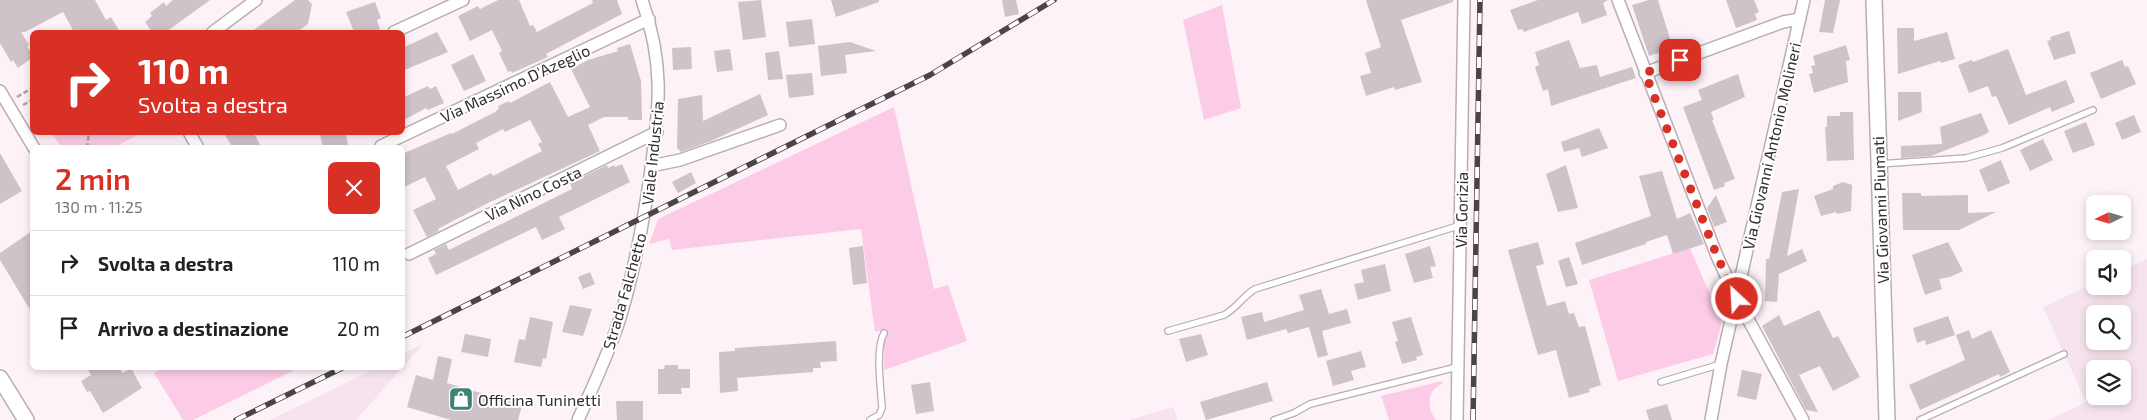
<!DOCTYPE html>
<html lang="it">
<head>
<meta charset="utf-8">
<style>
  body { margin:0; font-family:"Exo 2",sans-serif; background:#f6f6f6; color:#222; height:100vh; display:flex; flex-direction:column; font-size:19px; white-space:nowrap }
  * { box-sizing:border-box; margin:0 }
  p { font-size:16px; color:#767676 }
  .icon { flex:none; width:28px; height:28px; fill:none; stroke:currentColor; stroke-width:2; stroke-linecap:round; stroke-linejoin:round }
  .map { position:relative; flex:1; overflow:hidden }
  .panel { position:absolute; left:30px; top:145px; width:375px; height:225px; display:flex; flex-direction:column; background:#fff; border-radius:8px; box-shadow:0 2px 8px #0003 }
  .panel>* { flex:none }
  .guide { position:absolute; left:30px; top:30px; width:375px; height:105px; border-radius:8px; box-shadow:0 2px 8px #0003; background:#d93025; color:#fff; overflow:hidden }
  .needle { width:32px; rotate:265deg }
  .buttons { position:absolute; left:2086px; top:195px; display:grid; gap:10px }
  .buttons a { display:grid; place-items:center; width:45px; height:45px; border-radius:8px; background:#fff; box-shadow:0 2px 8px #0003; font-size:25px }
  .pin { position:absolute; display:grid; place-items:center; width:42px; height:42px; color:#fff; margin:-21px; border-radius:10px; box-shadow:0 2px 8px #0006 }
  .me { position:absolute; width:55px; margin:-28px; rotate:335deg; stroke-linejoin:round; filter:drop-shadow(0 0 4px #0008) }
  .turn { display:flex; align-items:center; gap:18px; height:105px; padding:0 25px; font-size:22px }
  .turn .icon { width:65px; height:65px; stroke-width:2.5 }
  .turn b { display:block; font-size:35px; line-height:42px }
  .round { display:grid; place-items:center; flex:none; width:52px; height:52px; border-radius:8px; background:#f6f6f6 }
  .head { display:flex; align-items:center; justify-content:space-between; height:85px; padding:0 25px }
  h1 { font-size:30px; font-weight:600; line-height:38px; color:#d93025 }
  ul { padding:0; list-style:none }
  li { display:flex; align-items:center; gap:15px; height:65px; padding:0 25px; border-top:1px solid #e0e0e0 }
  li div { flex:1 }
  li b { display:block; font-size:19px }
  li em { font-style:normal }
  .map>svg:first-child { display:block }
  .built { fill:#f6e3ee; fill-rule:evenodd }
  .green { fill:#fccce7 }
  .building { fill:#cec3c9; fill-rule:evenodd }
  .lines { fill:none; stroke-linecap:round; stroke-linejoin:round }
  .service-casing { stroke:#b7adb3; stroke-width:8 }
  .minor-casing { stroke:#b7adb3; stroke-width:14 }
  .tertiary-casing { stroke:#b7adb3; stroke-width:18 }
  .path { stroke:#aca4a8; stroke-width:2.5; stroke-dasharray:5 2.5; stroke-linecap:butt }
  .service { stroke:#fff; stroke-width:5.5 }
  .minor { stroke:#fff; stroke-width:11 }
  .tertiary { stroke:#fff; stroke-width:15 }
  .rail-casing { stroke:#494446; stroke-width:5.5 }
  .rail { stroke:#fff; stroke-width:4; stroke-dasharray:11; stroke-linecap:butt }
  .route { stroke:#d93025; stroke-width:9; stroke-dasharray:0 16.2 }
  .labels { text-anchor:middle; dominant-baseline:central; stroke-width:4; stroke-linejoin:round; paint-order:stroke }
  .street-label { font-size:16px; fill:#332f31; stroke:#fff }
  .poi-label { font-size:16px; fill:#332f31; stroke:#fff; text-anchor:start }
</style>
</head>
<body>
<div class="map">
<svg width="2147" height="420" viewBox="0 0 2147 420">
  <rect width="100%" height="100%" fill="#fdf2f8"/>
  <path class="built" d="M2147 259V420H2049L2086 402 2043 307 2095 283V286H2122L2123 270ZM2095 314H2122V341H2095ZM2095 369H2122V396H2095Z
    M424 343 403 367H402L403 354Z
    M376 368H402L356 420H270Z
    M1174 407 1177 420H1129L1173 407Z"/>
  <path class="green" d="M1222 5 1241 108 1204 120 1183 20Z
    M894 107 934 289 948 285 967 341 884 370V344L887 335 886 329 875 332 861 229 672 250 669 239 649 244 658 219Z
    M52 133H141L115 147H61Z
    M1690 248 1722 322 1713 354 1618 381 1589 280Z
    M163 368H299L193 420H183L154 373Z
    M1442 381V384C1426 391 1427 408 1436 420H1389L1381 396Z"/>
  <path class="building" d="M0 0H95L106 20 111 17 120 32H74L63 12 25 32H21L29 45 27 46 32 54V58L18 68 13 60 11 62 0 43Z
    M173 0H210L166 32H152L145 22 152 16 150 13 164 2 166 6Z
    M295 0H308L312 4 308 24 297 32H251Z
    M498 0H519L530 26 533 25 537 32 593 3 592 0H617L622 14 546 54 548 57 512 73 511 71 508 72 499 53 502 51 492 30 470 41 458 16 478 6 480 9Z
    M761 0 766 37 743 40 738 2Z
    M831 0H879V2L836 17Z
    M1002 0H1016L1019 14 1005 17Z
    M1366 0H1453V2L1401 20 1422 82 1395 90 1394 87 1366 96 1360 76 1371 73 1365 53 1381 47Z
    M1538 0H1608L1603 3 1607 15 1582 24 1578 12 1524 32 1522 29 1518 30 1510 10Z
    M1649 0H1658L1673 48 1649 56 1632 5Z
    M1726 0H1754L1759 12 1755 14 1757 20 1736 28Z
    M1825 0H1840L1833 33 1819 32Z
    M375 2 381 18 377 20 380 29 371 32H354L346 12Z
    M812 19 815 44 789 47 786 22Z
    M1897 28H1914V41L1947 32 1955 59 1941 63 1940 61 1898 74Z
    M2069 31 2076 53 2054 60 2047 41 2051 40 2050 37Z
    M437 32 448 52 402 71V48Z
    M1569 40 1580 68 1597 65 1600 77 1632 67 1636 78 1551 106 1548 89 1543 91 1535 67 1539 65 1535 52Z
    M850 42 876 51 845 55 847 73 821 76 818 46Z
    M630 44 641 81 642 120H628V117H604L588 125 600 151 488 203 449 223 438 229 439 231 427 237 413 210 436 199 425 177 402 188V154L451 133 452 134 495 112 499 108 498 106 509 101 510 103 550 82 568 117 590 107 571 69 588 60 618 51 617 48ZM530 120 542 142 538 144 542 151 493 176 491 173 458 190 446 166 479 149 476 143 503 129 505 132Z
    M1846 45 1850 60 1846 61 1848 82 1814 93 1809 74 1813 73 1811 66 1815 65 1813 56Z
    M691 47 692 69 673 70 672 48Z
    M730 49 733 70 717 72 714 51Z
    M2008 49 2026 95 2066 80 2075 102 2052 112 2050 107 2009 125 1996 96 1992 97 1988 86 1969 93 1958 65 1972 60 1973 62Z
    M779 51 783 79 768 80 765 53Z
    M473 54 486 81 464 91 451 65Z
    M2122 60 2125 67 2128 66 2136 84 2101 99 2090 73Z
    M812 73 814 95 789 98 786 75Z
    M1738 74 1745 97 1711 112 1714 120H1712L1735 179 1724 183 1725 186 1714 190 1683 107 1702 100 1698 90Z
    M428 86 430 89 436 86 444 103 428 110 426 108 402 121V98Z
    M1898 92H1921L1922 112 1898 121Z
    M760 94 768 115 711 141 681 152 677 148 678 99 702 95 703 121Z
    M1840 112H1853L1854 160 1827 161 1825 127H1827V116H1840Z
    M1981 113 1989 132 1984 135 1931 156 1901 158V146L1942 144 1940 127Z
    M2134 115 2141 132 2122 140 2115 123Z
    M2086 122 2095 145 2073 153 2064 131Z
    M1599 128 1608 148 1582 157 1579 148 1564 152 1561 142Z
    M223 132H253L262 148H233Z
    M331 132H345L349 148H323L320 135Z
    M2043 139 2053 160 2030 171 2020 150Z
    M0 153 22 191 0 204Z
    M2001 160 2010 183 1988 192 1979 170Z
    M622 164 630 182 559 217 565 229 542 240 536 227 436 275 428 258 436 254 434 250 446 244 449 250 572 189 570 183 607 165 608 168 614 165 615 167Z
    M1566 165 1578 208 1558 212 1546 174Z
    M1662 171 1677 219 1690 213 1704 244 1673 254 1667 235 1646 242V244L1582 265 1575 243 1651 216 1639 176Z
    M691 172 696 183 678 193 672 182Z
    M1843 182 1852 185 1851 211 1837 214 1836 212 1821 216 1814 196 1833 189V186Z
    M1799 189 1787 256 1802 249 1807 261 1779 274 1777 302 1765 301 1766 259H1769L1782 192Z
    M1902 193H1921V196L1968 195V213L1996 212 1959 230H1903Z
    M1716 195 1727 222 1714 227 1707 208Z
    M32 231V313L0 260V253Z
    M1538 242 1544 264 1536 266 1547 306 1565 301 1569 314 1574 313 1579 327 1585 326 1601 385 1589 389 1590 392 1569 398 1556 350 1538 355 1508 250Z
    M1948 242 1963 271 1950 277 1939 279 1942 289 1925 295 1912 255Z
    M863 246 867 283 853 285 849 248Z
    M1430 246 1436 266 1430 267 1433 278 1414 283 1405 254Z
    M1569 257 1578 284 1566 287 1558 261Z
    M1385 264 1391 291 1358 300 1354 284 1364 282 1361 270Z
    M590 272 595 284 583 289 578 277Z
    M1321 289 1329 314 1347 309 1351 323 1322 331 1328 355 1318 358 1309 327 1288 333 1286 329 1247 340 1241 317 1262 312 1264 322 1304 310 1299 295Z
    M570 305 592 309 583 336 562 332Z
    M1819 310 1833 338 1838 336 1860 377 1833 391 1820 366 1799 375 1818 412 1806 410 1762 326 1779 315 1784 326Z
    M1948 316 1955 335 1926 345 1925 340 1917 343 1913 328Z
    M530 317 553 322 546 359 543 358 541 367 514 362 519 339 525 340Z
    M1411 317 1423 355 1416 357 1417 360 1402 364 1395 342 1398 341 1392 322Z
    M1969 330 1972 339 1991 330 2010 372 2000 377 1999 374 1920 410 1909 385 1965 360 1956 335Z
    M465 334 491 339 488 357 461 352Z
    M1201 334 1208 355 1186 362 1179 339Z
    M836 341 837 361 820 362 821 368H813V372L737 378 738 391 720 393 719 352 735 351V348Z
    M1361 351 1366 367 1351 371 1354 380 1333 386 1326 361Z
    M438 356 452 359 447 383 491 396 492 393 523 402 518 420H451L407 407 416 375 433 380Z
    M665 365H678V369H690V388H681L682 394H658V369H664Z
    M87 368H119L123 373 131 368 142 388 103 413 90 391 87 392 81 381 91 375Z
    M1742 370 1762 374 1756 400 1737 396Z
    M930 382 934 411 916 414 911 385Z
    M1267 382 1273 401 1206 420 1200 402Z
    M616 401H643V420H617Z
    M1667 404 1672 420H1649L1646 410Z"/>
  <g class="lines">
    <defs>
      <path id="service" d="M1879 164 1966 158 2002 148 2093 110
        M1168 331 1224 315C1237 308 1243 296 1255 289L1461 225
        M1661 382 1721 364
        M870 420 879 415 882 408C881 389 875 349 884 333
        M1274 420 1294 413 1310 404 1457 367
        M1920 420 2064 354"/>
      <path id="minor" d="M1618 0 1717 256 1737 299 1803 420
        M213 32 256 0
        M394 32 463 0
        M1645 73 1783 22 1800 19
        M0 91 34 148
        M189 132 198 148
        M381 146 649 19
        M651 166 680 160 780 125
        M409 254 657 132
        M578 420C593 386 609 353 620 318 635 269 644 219 651 169 660 104 664 63 642 0
        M1457 420 1464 0
        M1711 420 1721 364 1804 0"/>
      <path id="tertiary" d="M1874 0 1887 420
        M0 378 26 420"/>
    </defs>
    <use href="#service" class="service-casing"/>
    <use href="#minor" class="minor-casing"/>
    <use href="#tertiary" class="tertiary-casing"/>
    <path class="path" d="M17 97 32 88
      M23 105 32 100
      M87 148 89 132"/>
    <use href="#service" class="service"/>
    <use href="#minor" class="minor"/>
    <use href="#tertiary" class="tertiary"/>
    <defs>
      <path id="rail" d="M402 337 930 75 1054 0
        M236 420 342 368
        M1473 420 1480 0"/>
    </defs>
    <use href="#rail" class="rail-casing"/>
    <use href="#rail" class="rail"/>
  </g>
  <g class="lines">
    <path class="route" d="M1680 60 1645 73 1717 256 1737 299"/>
  </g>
  <defs>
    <symbol id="shop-square" viewBox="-11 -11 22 22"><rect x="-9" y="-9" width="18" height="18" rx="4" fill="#3f8172" stroke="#fff"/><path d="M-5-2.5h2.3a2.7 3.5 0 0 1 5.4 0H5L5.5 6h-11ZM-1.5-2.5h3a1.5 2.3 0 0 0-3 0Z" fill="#fff"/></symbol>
  </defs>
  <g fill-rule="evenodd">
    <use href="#shop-square" x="447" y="385" width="28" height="28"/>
  </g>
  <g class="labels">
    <g class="street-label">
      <text transform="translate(515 83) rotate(-25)">Via Massimo D'Azeglio</text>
      <text transform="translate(1771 146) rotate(-77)">Via Giovanni Antonio Molineri</text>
      <text transform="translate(652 153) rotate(-84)">Viale Industria</text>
      <text transform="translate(533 193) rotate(-26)">Via Nino Costa</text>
      <text transform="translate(1461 210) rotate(-89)">Via Gorizia</text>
      <text transform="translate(1880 210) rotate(-92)">Via Giovanni Piumati</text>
      <text transform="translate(624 291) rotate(-74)">Strada Falchetto</text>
    </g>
    <g class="poi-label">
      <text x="478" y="399">Officina Tuninetti</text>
    </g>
  </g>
</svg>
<div class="buttons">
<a><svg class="needle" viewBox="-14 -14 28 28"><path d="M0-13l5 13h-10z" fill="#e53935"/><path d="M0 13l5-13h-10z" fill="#767676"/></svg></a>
<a><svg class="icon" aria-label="sound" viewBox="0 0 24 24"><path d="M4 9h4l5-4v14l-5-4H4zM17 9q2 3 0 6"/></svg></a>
<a><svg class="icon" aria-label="search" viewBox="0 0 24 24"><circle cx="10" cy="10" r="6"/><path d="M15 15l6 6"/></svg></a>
<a><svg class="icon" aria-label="layers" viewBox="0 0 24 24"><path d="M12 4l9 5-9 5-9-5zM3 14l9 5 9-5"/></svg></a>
</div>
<div class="pin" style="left:1680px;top:60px;background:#d93025"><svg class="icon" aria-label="arrive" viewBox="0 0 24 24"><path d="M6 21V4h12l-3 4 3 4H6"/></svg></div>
<svg class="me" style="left:1737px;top:299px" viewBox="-20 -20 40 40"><circle r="17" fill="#d93025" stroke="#fff" stroke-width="3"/><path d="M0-11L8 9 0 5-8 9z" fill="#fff"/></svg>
<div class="guide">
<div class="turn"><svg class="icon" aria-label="right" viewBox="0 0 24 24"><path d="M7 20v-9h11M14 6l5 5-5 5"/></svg><div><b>110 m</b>Svolta a destra</div></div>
</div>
<section class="panel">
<div class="head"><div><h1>2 min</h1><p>130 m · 11:25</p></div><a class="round" style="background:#d93025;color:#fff"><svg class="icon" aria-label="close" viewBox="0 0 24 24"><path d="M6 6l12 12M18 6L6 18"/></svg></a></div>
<ul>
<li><svg class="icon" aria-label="right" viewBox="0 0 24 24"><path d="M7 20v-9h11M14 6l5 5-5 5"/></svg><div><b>Svolta a destra</b></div><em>110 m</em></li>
<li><svg class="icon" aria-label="arrive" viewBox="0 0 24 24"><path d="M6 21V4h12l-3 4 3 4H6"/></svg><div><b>Arrivo a destinazione</b></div><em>20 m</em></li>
</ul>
</section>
</div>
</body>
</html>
